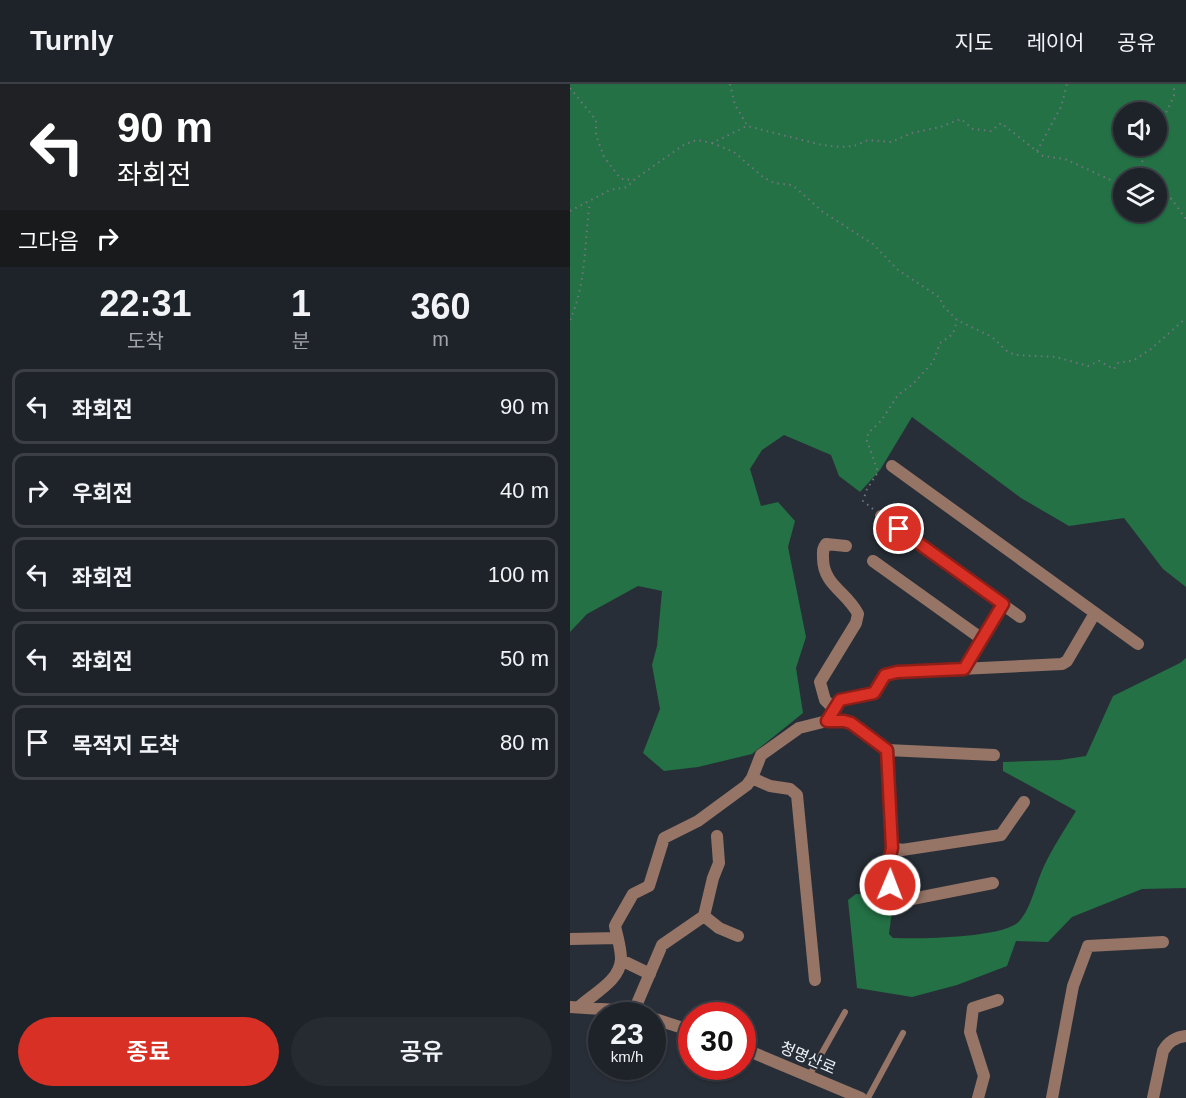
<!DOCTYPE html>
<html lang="ko">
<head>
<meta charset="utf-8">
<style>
  body { margin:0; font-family:Arial,"Noto Sans KR",sans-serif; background:#262a31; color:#f1f3f6; height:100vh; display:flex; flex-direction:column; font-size:22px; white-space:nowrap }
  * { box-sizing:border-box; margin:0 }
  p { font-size:20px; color:#a1a4a8 }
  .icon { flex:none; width:33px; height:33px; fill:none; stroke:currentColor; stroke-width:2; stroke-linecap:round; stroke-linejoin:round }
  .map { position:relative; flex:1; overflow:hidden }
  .drawer { display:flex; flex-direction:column; background:#1e2229; width:570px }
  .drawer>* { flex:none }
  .guide { background:#202124; color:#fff; overflow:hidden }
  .tools { position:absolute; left:543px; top:18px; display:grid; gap:12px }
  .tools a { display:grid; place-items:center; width:54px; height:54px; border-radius:50%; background:#1e2229; box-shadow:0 2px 4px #0004,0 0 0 2px #3c3f46; font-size:30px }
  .speed { position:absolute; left:18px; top:918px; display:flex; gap:12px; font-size:30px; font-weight:700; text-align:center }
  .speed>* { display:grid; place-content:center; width:78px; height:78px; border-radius:50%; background:#1e2229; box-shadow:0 2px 4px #0004,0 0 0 2px #3c3f46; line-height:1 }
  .speed small { font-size:15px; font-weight:400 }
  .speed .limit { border:9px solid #d22; background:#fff; color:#111 }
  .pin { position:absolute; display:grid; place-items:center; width:51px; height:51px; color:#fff; margin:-26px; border:3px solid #fff; border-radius:50%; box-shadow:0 2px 6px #0007 }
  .me { position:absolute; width:66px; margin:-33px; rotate:1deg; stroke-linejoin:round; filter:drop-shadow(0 0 4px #0008) }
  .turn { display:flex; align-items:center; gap:21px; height:126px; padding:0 18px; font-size:27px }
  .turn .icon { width:78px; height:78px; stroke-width:2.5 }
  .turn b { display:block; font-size:42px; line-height:51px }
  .then { display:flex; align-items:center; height:57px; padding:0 18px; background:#0003; gap:12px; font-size:22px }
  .eta { display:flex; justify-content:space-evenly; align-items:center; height:102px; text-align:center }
  .eta b { font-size:36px; font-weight:600; line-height:42px }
  .cta { display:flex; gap:12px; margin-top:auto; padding:12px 18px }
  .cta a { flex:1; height:69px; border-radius:36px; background:#d93025; color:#fff; font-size:24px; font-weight:600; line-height:69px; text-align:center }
  .cta a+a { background:#262a31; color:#f1f3f6 }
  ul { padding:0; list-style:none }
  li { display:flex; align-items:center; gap:18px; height:75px; margin:0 12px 9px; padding:0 6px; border:3px solid #3c3f46; border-radius:12px }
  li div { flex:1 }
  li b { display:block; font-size:22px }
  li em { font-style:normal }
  header { display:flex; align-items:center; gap:36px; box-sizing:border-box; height:84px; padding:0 30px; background:#1e2229; border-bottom:2px solid #3c3f46 }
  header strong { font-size:28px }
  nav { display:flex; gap:33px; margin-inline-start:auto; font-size:21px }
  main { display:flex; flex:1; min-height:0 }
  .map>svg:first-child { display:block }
  .forest { fill:#237145; fill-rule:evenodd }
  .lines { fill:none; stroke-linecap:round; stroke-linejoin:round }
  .path { stroke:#70757d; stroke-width:2; stroke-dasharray:1.5 4.5; stroke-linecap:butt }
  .service { stroke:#967567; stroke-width:6 }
  .minor { stroke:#967567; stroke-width:12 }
  .route-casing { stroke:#8d1f18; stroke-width:15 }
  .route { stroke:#d93025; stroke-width:10 }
  .labels { text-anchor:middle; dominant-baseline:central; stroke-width:4.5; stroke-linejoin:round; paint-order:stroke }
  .street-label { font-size:16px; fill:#eff3f9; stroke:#282e37 }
</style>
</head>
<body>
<header>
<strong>Turnly</strong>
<nav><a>지도</a><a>레이어</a><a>공유</a></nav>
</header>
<main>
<section class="drawer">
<div class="guide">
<div class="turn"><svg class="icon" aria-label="left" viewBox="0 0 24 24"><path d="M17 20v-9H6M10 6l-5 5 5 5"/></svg><div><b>90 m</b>좌회전</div></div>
<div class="then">그다음<svg class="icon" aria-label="right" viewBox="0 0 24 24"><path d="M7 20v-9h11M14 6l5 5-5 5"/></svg></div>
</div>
<div class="eta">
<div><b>22:31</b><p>도착</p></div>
<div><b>1</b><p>분</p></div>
<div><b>360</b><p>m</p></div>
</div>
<ul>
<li><svg class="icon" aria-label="left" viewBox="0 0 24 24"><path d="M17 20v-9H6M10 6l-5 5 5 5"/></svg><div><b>좌회전</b></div><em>90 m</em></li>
<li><svg class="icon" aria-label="right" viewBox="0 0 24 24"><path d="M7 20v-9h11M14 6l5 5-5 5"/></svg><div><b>우회전</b></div><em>40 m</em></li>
<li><svg class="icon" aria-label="left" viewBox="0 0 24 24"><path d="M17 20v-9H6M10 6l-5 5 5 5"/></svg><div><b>좌회전</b></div><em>100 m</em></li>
<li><svg class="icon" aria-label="left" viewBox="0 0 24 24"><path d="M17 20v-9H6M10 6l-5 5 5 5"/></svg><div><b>좌회전</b></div><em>50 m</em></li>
<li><svg class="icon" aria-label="arrive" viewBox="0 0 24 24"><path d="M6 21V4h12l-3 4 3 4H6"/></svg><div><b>목적지 도착</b></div><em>80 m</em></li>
</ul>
<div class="cta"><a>종료</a><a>공유</a></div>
</section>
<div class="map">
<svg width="616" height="1014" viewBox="0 0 616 1014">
  <rect width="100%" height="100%" fill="#282e37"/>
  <path class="forest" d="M0 0H616V503L593 485 554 434 499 442 451 414 342 333 310 386 290 408 269 392 261 371 214 351 192 366 180 385 191 422 208 418 225 437 218 463 236 553 226 584 233 629 182 670 128 683 94 687 73 669 90 625 82 581 87 562 92 507 68 502 17 530 0 548ZM554 28H586V62H554ZM554 94H586V128H554Z
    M616 574V804L572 805 502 833 478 858 446 857 437 882 387 901 342 913 287 904 278 816 286 810H302L309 804 315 803 323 819 319 850 323 854C349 855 424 854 446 840 460 830 466 798 474 782 483 763 495 745 506 727L433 687V678L490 676 516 672 543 612 610 579Z"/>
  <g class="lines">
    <path class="path" d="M160 0 165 21 177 41
      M0 4 26 36V51L34 73 50 94 56 96 64 95
      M586 50 604 12V0
      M142 59 164 68 193 93 204 99 221 101 226 104 253 128 303 160 328 186 369 213 374 223 387 236 422 253 438 268 446 271 486 273 518 282 529 277 544 285 548 279 564 276 581 265 616 234
      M467 67 491 23 497 0
      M564 94 580 62
      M586 105 597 109 616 135
      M0 127 40 106 57 103 65 95 115 60 127 56 142 59 177 42 252 61 271 63 284 62 298 56 321 58 342 49 370 43 391 35 403 45 421 47 431 39 473 72 495 75 545 98 554 96
      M0 236C17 198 14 158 20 118
      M303 425 293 417 297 405 308 388 297 357 298 349 311 337 328 311 343 300 363 278 370 259 383 250 387 236"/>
    <path class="service" d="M239 992 275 928
      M298 1014 333 949"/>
    <path class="minor" d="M322 382 568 560
      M311 432 450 533
      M303 477 412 555
      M394 585 433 520
      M264 625 255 616 250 598 286 539 288 530C277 508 253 501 253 474 253 468 252 465 256 460L276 462
      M257 637 270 616 304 609 315 591 327 588 492 580 497 577 525 529
      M317 666 322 764 319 776 320 801C326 807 333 815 342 815L423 799
      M182 694 200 702 220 705 227 711 245 896
      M322 764 332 766 431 751 454 718
      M134 832 149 844 168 852
      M0 855 48 854
      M51 876 80 890
      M0 923 47 926 73 932
      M9 923C24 909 50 897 51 875 51 864 47 852 45 842L47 838 63 810 79 802 94 754 128 737 177 701 182 694 191 671 229 644 257 637 278 638 317 666 424 671
      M63 929 92 861 134 832 143 794 149 779 147 752
      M82 934 122 947
      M172 964 291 1014
      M408 1014 414 992 400 948 403 924 428 916
      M482 1014 503 902 518 862 593 858
      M583 1014 593 967C598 958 606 953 616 952"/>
  </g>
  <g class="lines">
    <defs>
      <path id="route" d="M320 801 319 776 322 764 317 666 281 639 274 637H257L270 616 304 609 315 591 327 588 394 585 433 520 329 445"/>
    </defs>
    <use href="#route" class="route-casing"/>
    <use href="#route" class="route"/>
  </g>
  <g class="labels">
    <g class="street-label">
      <text transform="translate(238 974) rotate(23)">청명산로</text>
    </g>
  </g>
</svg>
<div class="tools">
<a><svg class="icon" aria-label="sound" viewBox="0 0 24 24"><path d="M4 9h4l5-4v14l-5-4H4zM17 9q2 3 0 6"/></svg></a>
<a><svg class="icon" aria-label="layers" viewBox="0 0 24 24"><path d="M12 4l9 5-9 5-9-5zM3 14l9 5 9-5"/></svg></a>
</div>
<div class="speed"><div>23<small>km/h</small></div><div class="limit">30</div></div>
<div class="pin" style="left:329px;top:445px;background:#d93025"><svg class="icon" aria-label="arrive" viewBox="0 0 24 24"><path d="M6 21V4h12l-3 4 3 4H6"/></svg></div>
<svg class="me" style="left:320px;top:801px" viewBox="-20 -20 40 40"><circle r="17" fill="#d93025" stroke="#fff" stroke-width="3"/><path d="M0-11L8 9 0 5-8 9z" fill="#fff"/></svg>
</div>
</main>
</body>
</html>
